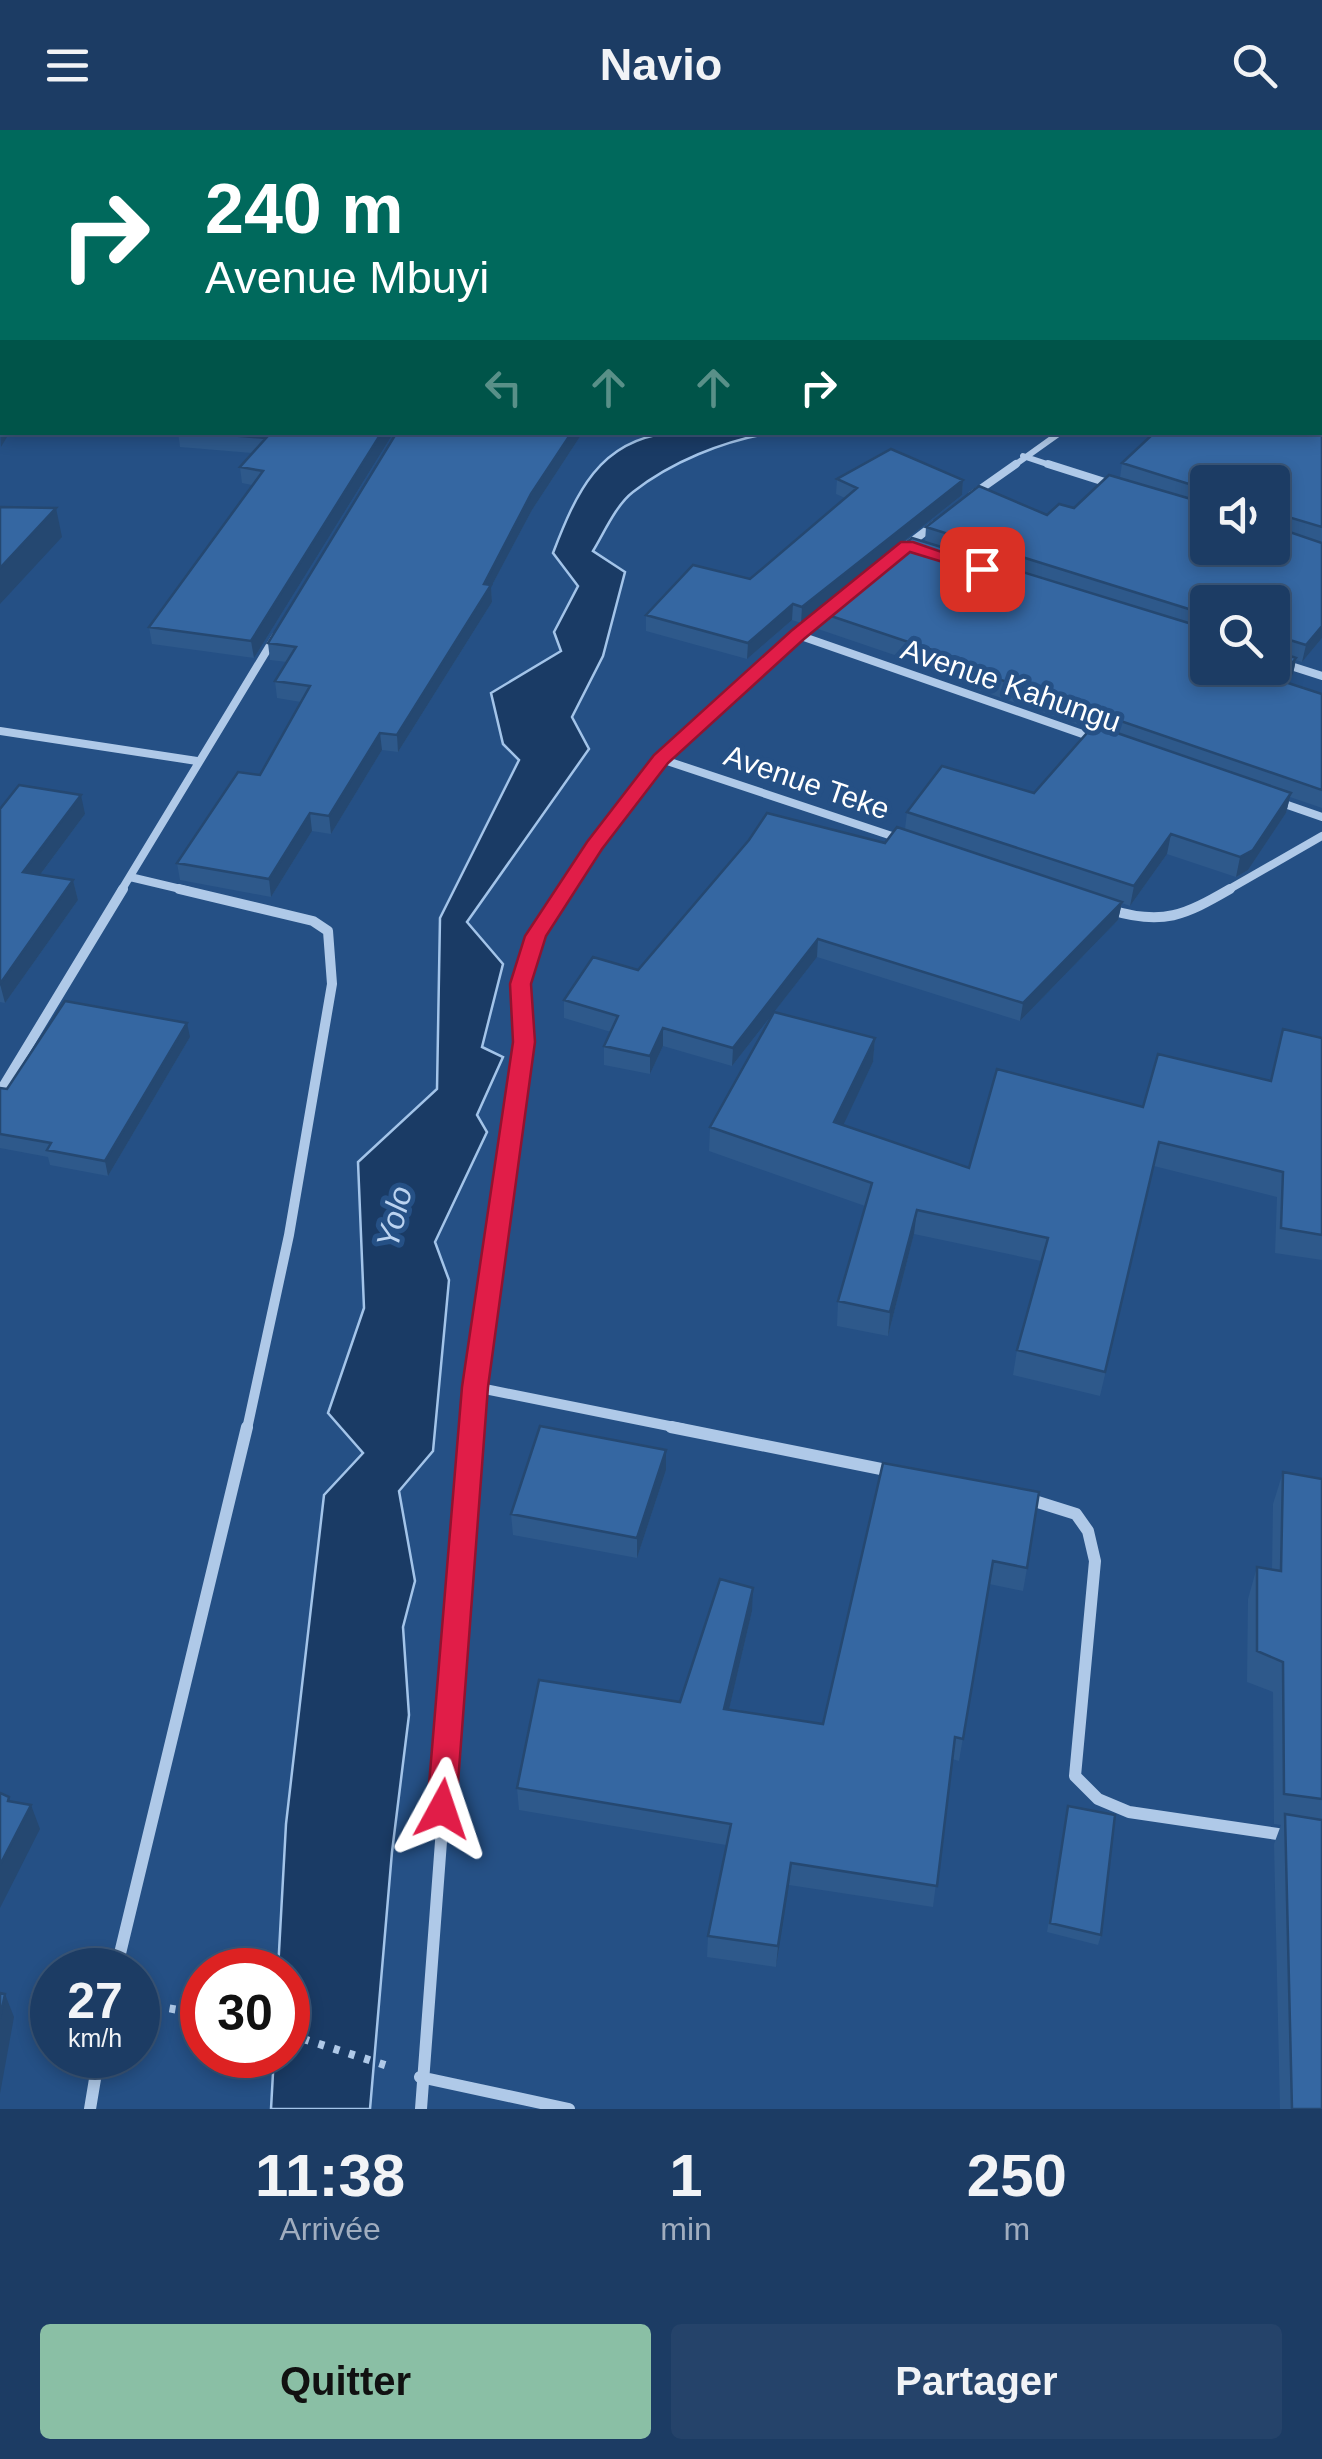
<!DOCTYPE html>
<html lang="fr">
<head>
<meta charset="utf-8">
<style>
  body { margin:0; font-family:Arial,sans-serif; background:#25436a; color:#f1f3f6; height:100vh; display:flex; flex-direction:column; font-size:38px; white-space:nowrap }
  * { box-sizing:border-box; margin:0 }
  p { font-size:32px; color:#a0adbf }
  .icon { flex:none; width:55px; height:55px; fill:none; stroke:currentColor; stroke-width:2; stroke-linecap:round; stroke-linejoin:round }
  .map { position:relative; height:1979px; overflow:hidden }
  .details { display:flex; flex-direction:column; background:#1c3c64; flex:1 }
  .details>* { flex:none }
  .top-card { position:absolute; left:0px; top:0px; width:1322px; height:305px; box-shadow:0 5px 15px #0003,0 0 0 2px #3a5678; background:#00695c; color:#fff; overflow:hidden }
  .buttons { position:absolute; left:1190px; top:335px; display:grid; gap:20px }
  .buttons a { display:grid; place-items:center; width:100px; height:100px; border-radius:10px; background:#1c3c64; box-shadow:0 5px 15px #0003,0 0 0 2px #3a5678; font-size:50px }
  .speed { position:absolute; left:30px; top:1818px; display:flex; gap:20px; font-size:50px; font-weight:700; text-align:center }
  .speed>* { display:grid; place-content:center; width:130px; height:130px; border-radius:50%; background:#1c3c64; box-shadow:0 5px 15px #0003,0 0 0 2px #3a5678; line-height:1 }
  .speed small { font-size:25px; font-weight:400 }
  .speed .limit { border:15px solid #d22; background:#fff; color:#111 }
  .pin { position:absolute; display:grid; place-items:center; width:85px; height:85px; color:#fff; margin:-42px; border-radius:20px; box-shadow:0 5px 15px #0006 }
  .me { position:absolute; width:110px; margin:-55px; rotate:5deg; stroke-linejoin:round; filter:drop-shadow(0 0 8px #0008) }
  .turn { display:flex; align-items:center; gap:35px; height:210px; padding:0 40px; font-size:45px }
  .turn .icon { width:130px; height:130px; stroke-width:2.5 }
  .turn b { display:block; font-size:70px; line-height:85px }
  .lanes { display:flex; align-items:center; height:95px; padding:0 40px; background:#0003; justify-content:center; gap:50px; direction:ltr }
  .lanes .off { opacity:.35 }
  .eta { display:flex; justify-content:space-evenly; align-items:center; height:170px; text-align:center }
  .eta b { font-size:60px; font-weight:700; line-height:70px }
  .primary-button { display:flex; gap:20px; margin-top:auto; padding:20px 40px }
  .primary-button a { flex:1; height:115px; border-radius:10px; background:#8abfa5; color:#111; font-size:40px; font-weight:700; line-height:115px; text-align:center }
  .primary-button a+a { background:#25436a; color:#f1f3f6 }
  header { display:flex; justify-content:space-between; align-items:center; height:130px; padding:0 40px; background:#1c3c64; font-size:45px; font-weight:700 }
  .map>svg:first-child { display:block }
  .water { fill:#1a3b65; stroke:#a3c4e9; stroke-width:2.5 }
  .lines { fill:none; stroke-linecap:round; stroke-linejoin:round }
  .path { stroke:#afc9e8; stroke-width:8; stroke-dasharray:6 10; stroke-linecap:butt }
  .minor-far3 { stroke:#afc9e8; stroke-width:6 }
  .minor-far2 { stroke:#afc9e8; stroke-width:8 }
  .minor-far1 { stroke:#afc9e8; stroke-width:10 }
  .minor { stroke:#afc9e8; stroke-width:12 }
  .secondary { fill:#d9e6f7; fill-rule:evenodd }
  .wall { fill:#2e598b; fill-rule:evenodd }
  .shaded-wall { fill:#254871 }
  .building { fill:#3567a2; stroke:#254871; stroke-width:2.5 }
  .route { fill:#e11d48; stroke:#92132f; stroke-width:2.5 }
  .labels { text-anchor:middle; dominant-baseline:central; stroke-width:10; stroke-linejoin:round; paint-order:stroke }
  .street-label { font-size:30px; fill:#fff; stroke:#255085 }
  .water-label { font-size:32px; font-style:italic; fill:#bbd3f0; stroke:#255085 }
</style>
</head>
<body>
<header><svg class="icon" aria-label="menu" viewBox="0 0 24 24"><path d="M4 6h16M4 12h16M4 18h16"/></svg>Navio<svg class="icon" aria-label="search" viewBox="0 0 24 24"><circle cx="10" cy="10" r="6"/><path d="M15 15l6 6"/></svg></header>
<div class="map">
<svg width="1322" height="1979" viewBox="0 0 1322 1979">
  <rect width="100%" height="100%" fill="#255085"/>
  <path class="water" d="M668 303H771C723 311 671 332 633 362 616 375 604 403 593 421L625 442 603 526 572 587 589 619 467 792 503 834 482 917 503 927 477 985 487 1002 435 1112 449 1150 433 1321 399 1361 415 1451 403 1497 409 1585 392 1722 370 1979H271L274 1925H288V1840H278L286 1694 324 1365 363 1323 328 1283 364 1178 358 1032 437 959 440 788 519 630 503 614 491 563 561 521 554 502 578 456 553 423C576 363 599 311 668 303Z"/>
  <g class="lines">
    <path class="path" d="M138 1873 202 1884
      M288 1904 391 1937"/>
    <path class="minor-far3" d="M84 0 89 2
      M292 2 297 0
      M602 2 606 0
      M1023 326 1056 337
      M1012 337 1061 302"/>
    <path class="minor-far2" d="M1048 334 1111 354
      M972 365 1016 334
      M905 417 935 394
      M798 505 1094 608
      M1272 530 1322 546
      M0 601 197 631
      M661 629 901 709
      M1276 671 1322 687
      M130 747 189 761
      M121 761 275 507
      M565 761 594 716 661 629 826 482
      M1226 761 1322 706"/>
    <path class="minor-far1" d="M179 759 313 791 328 801 332 854 289 1105 247 1299
      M1111 780C1163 796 1185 785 1230 759
      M0 962 123 759
      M475 1257 684 1299
      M472 1299 524 911 520 855 536 806 566 759"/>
    <path class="minor" d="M671 1297 891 1341
      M1025 1368 1076 1384 1088 1401 1095 1431 1075 1646 1098 1669 1129 1682 1291 1706
      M116 1840 247 1297
      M420 1947 569 1979
      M90 1979 99 1925
      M421 1979 472 1297"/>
    <path class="secondary" d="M0 0H9L0 6Z
      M2 62V72L0 73V63Z"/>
  </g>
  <path class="wall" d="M1322 142V508L1302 532 1296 530 1293 544 1286 553 1322 564V678L1290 667 1286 683 1248 740 1236 747 1167 724 1130 776 1122 773 1118 790 1020 891 817 827 774 882 875 908 873 932 843 995 969 1038 1143 977 1271 951 1322 908V1130L1275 1123 1277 1067 1154 1036 1100 1266 1013 1245 1017 1220 1041 1131 914 1104 888 1206 837 1196 838 1171 865 1076 709 1021 710 997 772 885 732 936 663 916 650 944 604 935V916L611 902 564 888V870L638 840 885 713 905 699 907 682 1034 663 1091 599 967 556 968 550 818 499 819 482 925 412 926 397 1047 385 1074 378 1120 348 1122 333 1320 302ZM1208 352H1272V418H1208ZM1208 472 1272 538H1208Z
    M178 302H394L254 528 152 514 149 497 252 355 242 353 240 337 252 323 180 317Z
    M397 302H583L532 380 491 457 492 472 398 622 382 620 331 704 312 701 271 767 180 750 177 733 260 645 301 572 277 568 275 551 287 532 270 530 268 513Z
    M837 349 963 350 962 365 801 493 792 490 747 529 646 501V485L750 449 845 368 836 364Z
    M0 679 85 684 40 745 73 750 78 770 5 873 0 872Z
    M190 907 108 1046 50 1035 48 1027 0 1018V958L7 959Z
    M666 1320V1340L637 1428 513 1405 511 1384Z
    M883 1333 1027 1438 1023 1461 989 1454 959 1631 952 1629 933 1777 789 1755 776 1837 707 1827 708 1806 726 1715 519 1680 517 1658 680 1572 752 1481 729 1579 823 1594Z
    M1283 1342 1322 1349V1979H1280L1274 1714 1281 1695 1274 1694 1273 1562 1247 1552 1248 1469 1257 1437 1272 1440 1273 1374Z
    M1066 1686 1101 1805 1098 1815 1047 1802Z"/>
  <path class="shaded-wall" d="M2 293V302H10L1 317 0 296Z
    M382 302H394L254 528 251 511Z
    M572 302H583L532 380 491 457 492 472 398 622 397 605 484 454 531 364Z
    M963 350 962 365 801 493 802 477Z
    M56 378 62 407 0 474V438Z
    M793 474 792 490 747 529 748 513Z
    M1322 496V508L1302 532 1306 515Z
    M1296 528 1293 544 1275 567 1279 550Z
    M380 603 382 620 331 704 329 686Z
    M1291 663 1286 683 1248 740 1236 747 1240 727Z
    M81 665 85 684 28 761 23 742Z
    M310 683 312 701 271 767 269 749Z
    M1171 704 1167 724 1130 776 1134 756Z
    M73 750 78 770 5 873 0 854Z
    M1122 772 1118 790 1020 891 1023 873Z
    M818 809 817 827 732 936 733 918Z
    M187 893 190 907 108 1046 105 1031Z
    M663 898V916L650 944V926Z
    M875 908 873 932 833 1017 834 992Z
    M917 1080 914 1104 888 1206 890 1182Z
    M666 1320V1340L637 1428V1408Z
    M753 1458 752 1481 724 1601V1579Z
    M31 1675 40 1699 0 1778V1735Z
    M791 1733 789 1755 776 1837 778 1816Z
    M5 1864 14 1887 0 1964V1888Z"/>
  <path class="building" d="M612 0H874L870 2H608Z
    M884 0H1322V6L1320 7V2H882Z
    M2 109V293L0 296V111Z
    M1322 142V397L1275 383 1272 384V352H1208V360L1122 333 1155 302H1320V144Z
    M193 302H382L251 511 149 497 263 341 240 337 266 308Z
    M397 302H572L531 364 484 454 491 455 397 605 380 603 329 686 310 683 269 749 177 733 238 642 260 645 310 556 275 551 296 517 268 513Z
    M891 319 963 350 802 477 793 474 748 513 646 485 693 435 750 449 857 358 837 349Z
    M1109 345 1208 374V418H1272V396L1322 413V496L1306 515 1277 506 1272 508V472H1208V485L926 397 979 356 1047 385 1059 374 1074 378Z
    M0 377 56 378 0 438Z
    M912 408 1208 499V538H1272V520L1296 528 1279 550 1322 564V660L969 539 974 534 819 482Z
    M1094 595 1291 663 1253 720 1240 727 1171 704 1134 756 907 682 942 636 1034 663Z
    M19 655 81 665 23 742 73 750 0 854V679Z
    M767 683 885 713 897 697 1122 772 1023 873 818 809 733 918 663 898 650 926 604 916 618 886 564 870 593 827 638 840 749 710Z
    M65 871 187 893 105 1031 47 1020 51 1013 0 1004V958L7 959Z
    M774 882 875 908 834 992 969 1038 997 939 1143 977 1158 924 1271 951 1283 899 1322 908V1105L1281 1098 1283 1042 1159 1012 1105 1242 1017 1220 1048 1108 917 1080 890 1182 838 1171 872 1053 710 997Z
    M540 1296 666 1320 637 1408 511 1384Z
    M883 1333 1039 1362 1027 1438 993 1431 963 1609 955 1607 937 1756 791 1733 778 1816 708 1806 731 1694 517 1658 539 1550 680 1572 720 1449 753 1458 724 1579 823 1594Z
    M1283 1342 1322 1349V1669L1284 1664 1283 1532 1257 1521V1437L1281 1441Z
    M0 1663 9 1667 8 1671 31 1675 0 1735Z
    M1068 1676 1115 1685 1101 1805 1050 1793Z
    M1285 1684 1322 1690V1979H1292Z
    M0 1863 5 1864 0 1888Z"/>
  <path class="route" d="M901 412H913L991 439 982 444 910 422 804 509 668 633 602 719 546 806 531 854 535 912 488 1257 456 1679 452 1688 442 1692 431 1688 427 1679 462 1257 513 912 510 854 525 806 587 712 654 625 791 501Z"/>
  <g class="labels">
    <g class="street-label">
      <text transform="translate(1011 555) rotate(19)">Avenue Kahungu</text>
      <text transform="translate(807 652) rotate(19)">Avenue Teke</text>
    </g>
    <g class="water-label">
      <text transform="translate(394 1087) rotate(-76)">Yolo</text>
    </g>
  </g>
</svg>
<div class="buttons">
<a><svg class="icon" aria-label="sound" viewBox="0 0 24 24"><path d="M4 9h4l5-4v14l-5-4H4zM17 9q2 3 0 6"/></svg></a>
<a><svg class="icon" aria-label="search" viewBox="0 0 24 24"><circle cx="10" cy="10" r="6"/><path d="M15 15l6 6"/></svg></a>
</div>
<div class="speed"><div>27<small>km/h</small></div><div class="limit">30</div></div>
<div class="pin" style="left:982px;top:439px;background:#d93025"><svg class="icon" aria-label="arrive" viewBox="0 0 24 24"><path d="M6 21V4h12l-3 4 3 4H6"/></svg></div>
<svg class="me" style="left:442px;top:1679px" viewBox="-20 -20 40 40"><path d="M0-17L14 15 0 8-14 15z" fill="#e11d48" stroke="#fff" stroke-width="4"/></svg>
<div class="top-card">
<div class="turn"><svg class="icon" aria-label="right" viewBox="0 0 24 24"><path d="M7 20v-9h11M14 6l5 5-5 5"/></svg><div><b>240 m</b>Avenue Mbuyi</div></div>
<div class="lanes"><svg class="icon off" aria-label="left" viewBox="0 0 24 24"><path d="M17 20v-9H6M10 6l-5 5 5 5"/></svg><svg class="icon off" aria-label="ahead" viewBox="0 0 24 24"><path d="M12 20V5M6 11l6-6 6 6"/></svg><svg class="icon off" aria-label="ahead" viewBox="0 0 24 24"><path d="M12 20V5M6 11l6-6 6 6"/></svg><svg class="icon" aria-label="right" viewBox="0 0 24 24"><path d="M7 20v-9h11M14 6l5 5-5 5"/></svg></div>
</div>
</div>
<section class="details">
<div class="eta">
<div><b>11:38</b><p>Arrivée</p></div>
<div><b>1</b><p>min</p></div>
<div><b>250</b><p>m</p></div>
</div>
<div class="primary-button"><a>Quitter</a><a>Partager</a></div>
</section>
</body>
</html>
